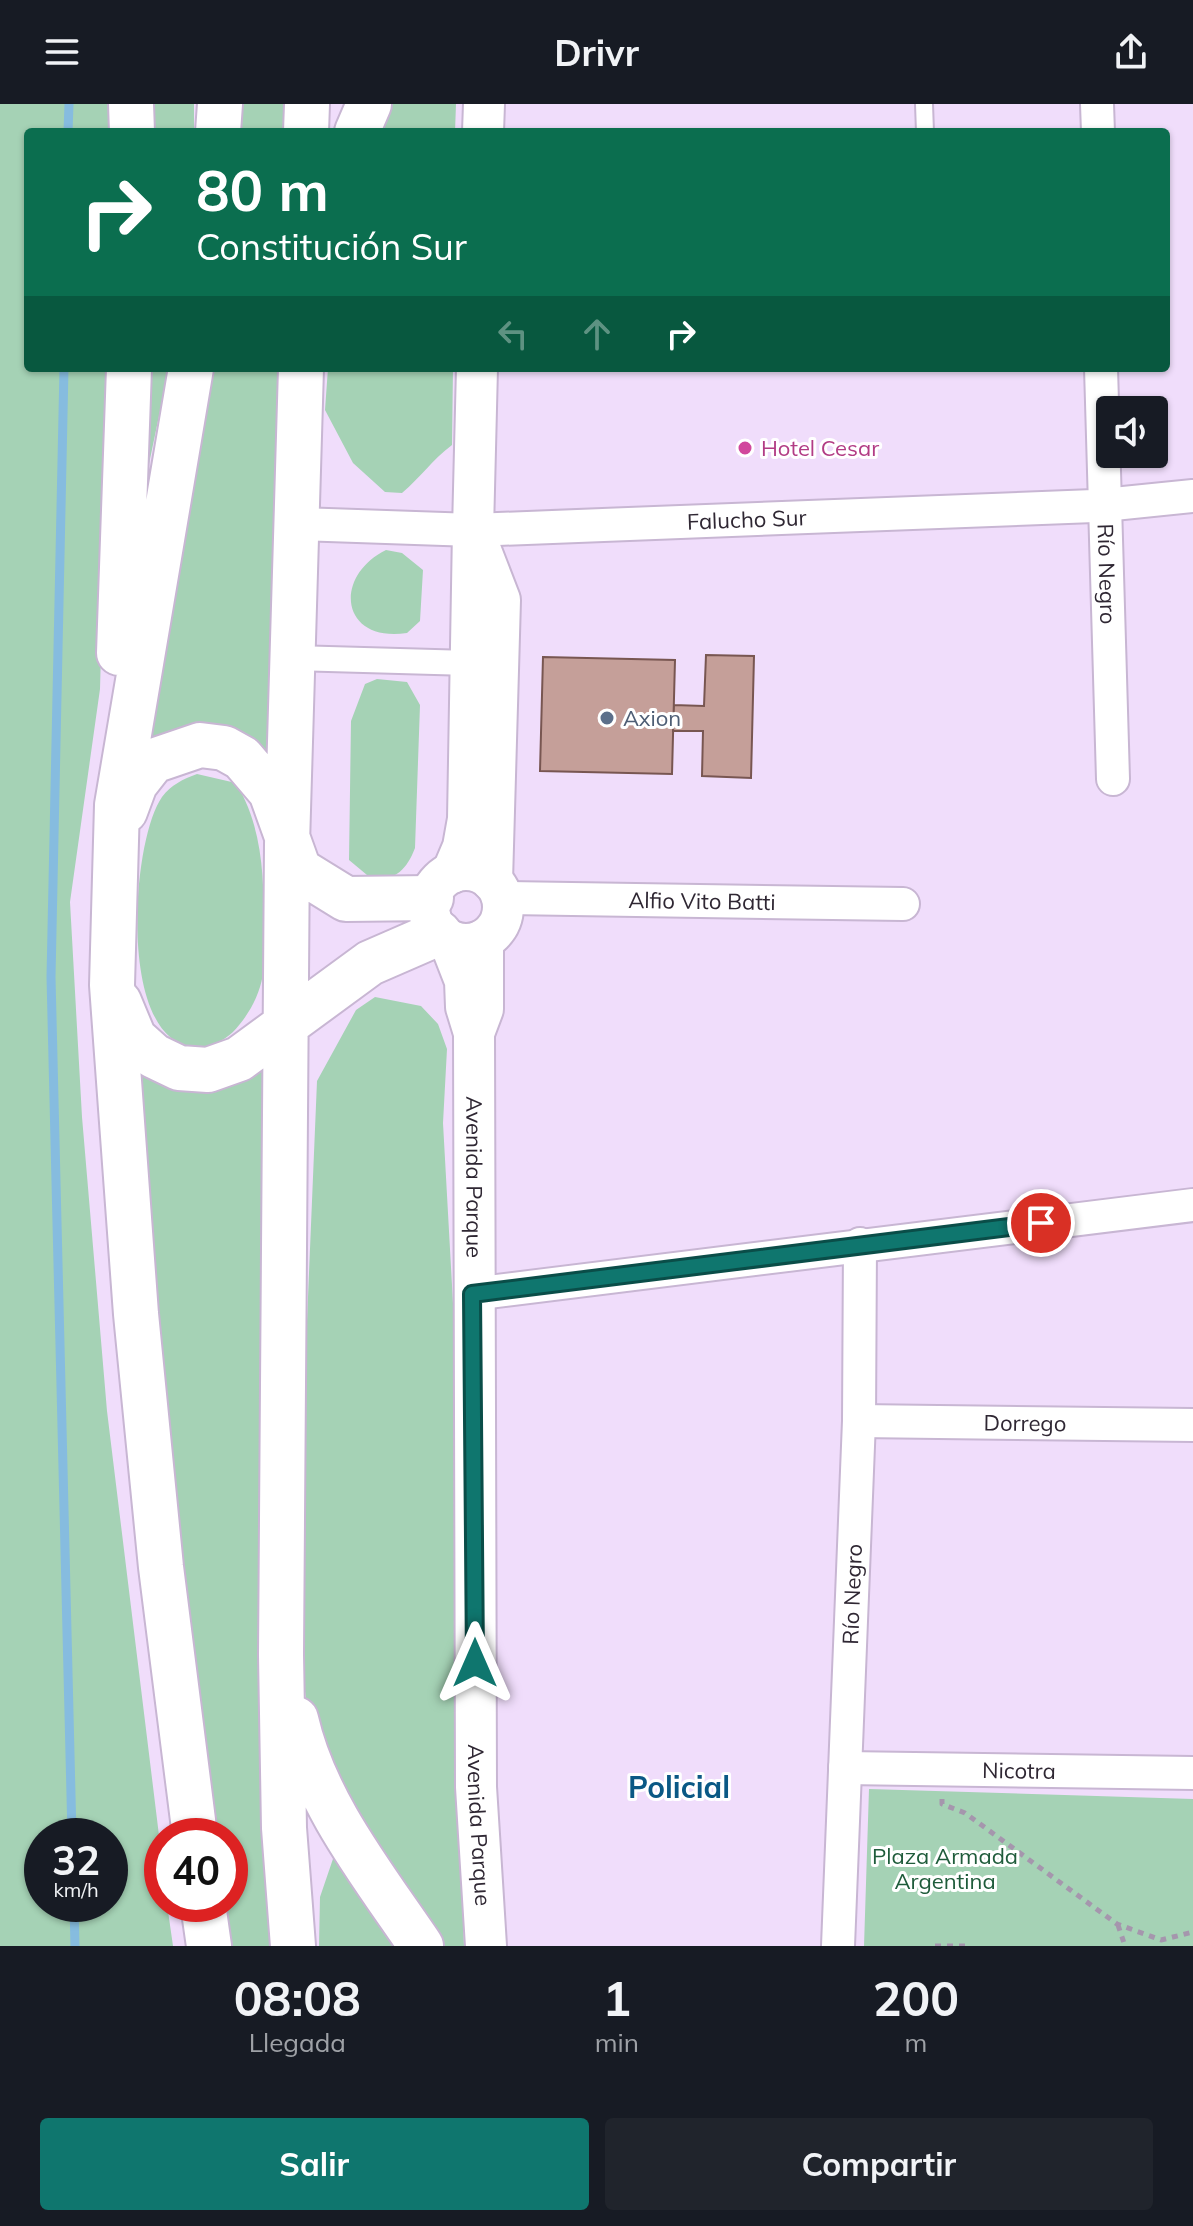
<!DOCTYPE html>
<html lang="es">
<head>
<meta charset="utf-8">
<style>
  body { margin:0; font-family:Mulish,sans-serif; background:#20242c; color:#f1f3f6; height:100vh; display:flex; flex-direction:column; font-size:30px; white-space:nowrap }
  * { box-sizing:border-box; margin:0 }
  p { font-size:26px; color:#9ea1a6 }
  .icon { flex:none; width:44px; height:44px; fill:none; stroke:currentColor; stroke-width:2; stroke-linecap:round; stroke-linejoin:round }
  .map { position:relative; height:1842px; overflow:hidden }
  .side { display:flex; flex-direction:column; background:#171b24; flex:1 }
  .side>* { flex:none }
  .guide { position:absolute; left:24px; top:24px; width:1146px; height:244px; border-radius:8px; box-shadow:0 2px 6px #0004; background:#0b6e4f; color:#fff; overflow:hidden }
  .buttons { position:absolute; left:1096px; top:292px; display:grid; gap:16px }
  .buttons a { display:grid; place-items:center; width:72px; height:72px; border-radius:8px; background:#171b24; box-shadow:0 2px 6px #0004; font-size:40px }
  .speed { position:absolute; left:24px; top:1714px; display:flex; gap:16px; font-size:40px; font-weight:700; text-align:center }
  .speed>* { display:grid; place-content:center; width:104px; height:104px; border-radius:50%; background:#171b24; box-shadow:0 2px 6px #0004; line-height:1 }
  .speed small { font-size:20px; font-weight:400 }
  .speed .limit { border:12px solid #d22; background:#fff; color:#111 }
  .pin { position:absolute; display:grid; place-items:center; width:68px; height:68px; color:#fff; margin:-34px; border:4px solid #fff; border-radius:50%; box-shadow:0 2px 8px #0007 }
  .me { position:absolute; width:88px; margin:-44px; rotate:0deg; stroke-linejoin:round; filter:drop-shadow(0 0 6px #0008) }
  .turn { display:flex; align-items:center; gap:28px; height:168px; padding:0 40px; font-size:36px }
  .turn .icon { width:104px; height:104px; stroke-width:2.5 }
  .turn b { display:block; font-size:56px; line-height:68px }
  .lanes { display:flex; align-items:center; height:76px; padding:0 40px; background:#0003; justify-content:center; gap:40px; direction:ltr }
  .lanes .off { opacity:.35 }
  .eta { display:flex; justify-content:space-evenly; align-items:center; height:136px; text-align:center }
  .eta b { font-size:48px; font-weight:700; line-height:56px }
  .button { display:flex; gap:16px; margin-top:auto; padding:16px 40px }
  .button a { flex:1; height:92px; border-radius:8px; background:#0f766e; color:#fff; font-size:32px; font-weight:700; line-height:92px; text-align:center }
  .button a+a { background:#20242c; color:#f1f3f6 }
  header { display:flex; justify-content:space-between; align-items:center; height:104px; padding:0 40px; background:#171b24; font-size:36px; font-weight:700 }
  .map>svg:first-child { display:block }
  .green { fill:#a5d2b5; fill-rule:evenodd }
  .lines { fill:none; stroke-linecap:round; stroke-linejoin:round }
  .stream { stroke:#86bcdf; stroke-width:9 }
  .building { fill:#c59f99; stroke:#785651; stroke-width:2 }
  .service-casing { stroke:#c8b6d3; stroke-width:20 }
  .pedestrian-casing { stroke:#c8b6d3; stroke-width:28 }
  .minor-casing { stroke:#c8b6d3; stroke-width:36 }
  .tertiary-casing { stroke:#c8b6d3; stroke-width:44 }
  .trunk-casing { stroke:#c8b6d3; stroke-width:48 }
  .path { stroke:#a596ad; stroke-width:5; stroke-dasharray:6 6; stroke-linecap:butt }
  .service { stroke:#fff; stroke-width:16 }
  .pedestrian { stroke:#fff; stroke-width:24 }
  .minor { stroke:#fff; stroke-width:32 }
  .tertiary { stroke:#fff; stroke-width:40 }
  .trunk { stroke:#fff; stroke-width:44 }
  .route-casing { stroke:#0a4d48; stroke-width:20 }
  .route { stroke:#0f766e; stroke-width:14 }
  .hotel-dot { fill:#d1479c; stroke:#fff; stroke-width:3 }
  .service-dot { fill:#5c6f8a; stroke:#fff; stroke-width:3 }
  .labels { text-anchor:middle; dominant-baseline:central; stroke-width:6; stroke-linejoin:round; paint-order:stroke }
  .hotel-label { font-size:22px; fill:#b23c85; stroke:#fff; text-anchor:start }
  .street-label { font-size:22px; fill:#2f2733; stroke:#fff }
  .service-label { font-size:22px; fill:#4e5e75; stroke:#fff; text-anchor:start }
  .park-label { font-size:22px; fill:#1f5c3b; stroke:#fff }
  .district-label { font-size:30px; font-weight:bold; fill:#0a5885; stroke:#fff }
</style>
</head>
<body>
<header><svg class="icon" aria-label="menu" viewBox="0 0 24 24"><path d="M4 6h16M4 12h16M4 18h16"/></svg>Drivr<svg class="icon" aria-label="share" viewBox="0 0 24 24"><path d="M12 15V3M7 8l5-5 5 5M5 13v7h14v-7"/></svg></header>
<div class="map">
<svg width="1193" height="1842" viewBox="0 0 1193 1842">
  <rect width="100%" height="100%" fill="#f0ddfb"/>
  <path class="green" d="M0 0H114L115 28H28V264H109L100 585 70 798 82 1013 107 1307 162 1756V1800H167L173 1842H0ZM42 1732H110V1800H42Z
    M146 0H194V28H147Z
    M238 0H286L285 28H238Z
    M388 0H456L455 28H378Z
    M143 264H169L145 379Z
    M212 264H279L270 648 267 653 147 642Z
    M328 264H453L452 341C432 356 421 373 402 389L385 388 353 359 325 306Z
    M386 446 402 449 423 466 420 517 407 529C341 539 332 473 386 446Z
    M377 575 407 578 420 601 415 744C407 765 396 776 373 776L349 756 351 617 365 580Z
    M197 670 236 679C269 734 263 796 264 857 264 884 251 909 233 928 222 938 210 944 195 943 117 939 131 737 162 693 171 681 183 675 197 670Z
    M375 893 421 902 438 920 447 945 443 1019 453 1199 456 1622 464 1842H434L313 1650 302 1564 307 1217 317 977 356 906Z
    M264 961 277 1842H222L217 1800H230V1732H208L176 1465 137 962Z
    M869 1685 1193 1695V1842H864Z
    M335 1749 407 1842H319L320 1793Z"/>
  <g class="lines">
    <path class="stream" d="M68 28 69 0
      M64 264 51 873 72 1732
      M74 1800 75 1842"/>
  </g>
  <path class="building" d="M706 551 754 552 751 674 702 672 703 627H673L674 601 704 602Z
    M543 553 675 556 672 670 540 667Z"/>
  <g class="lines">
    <defs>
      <path id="service" d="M924 0 925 28"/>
      <path id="pedestrian" d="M293 554 470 559"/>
      <g id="minor">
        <path d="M1097 0 1098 28"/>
        <path id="s1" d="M1101 264 1113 675"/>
        <path id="s2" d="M299 420 473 426 1094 402 1193 392"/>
        <path id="s3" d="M502 794 903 800"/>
        <path d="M472 1190 1193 1101"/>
        <path id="s4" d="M859 1317 1193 1321"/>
        <path id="s5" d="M845 1664 1193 1669"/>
        <path id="s6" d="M838 1842 859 1317 860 1140"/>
      </g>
      <g id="tertiary">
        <path d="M483 28 484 0"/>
        <path d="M473 426 477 264"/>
        <circle cx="466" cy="803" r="37"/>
        <path d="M452 769 463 743 468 715 473 426 500 496 492 777"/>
        <path d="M449 836 465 877 466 903 474 929 483 905V836"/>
        <path id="s7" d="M474 929 476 1683 486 1842"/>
      </g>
      <path id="trunk" d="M131 0 132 28
        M218 28 220 0
        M306 28 307 0
        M357 28 369 0
        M191 264 117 701 112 881 136 1210 161 1463 195 1732
        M119 549 129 264
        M125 707 135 680 153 657 200 641 224 644 242 654 271 688 299 766 346 795 431 794
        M119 898 134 934 154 952 179 964 208 966 239 955 370 859 439 829
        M296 1615C315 1699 373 1771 421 1842
        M203 1800 209 1842
        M293 1842 284 1724 281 1551 287 740 301 264"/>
    </defs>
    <use href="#service" class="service-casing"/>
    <use href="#pedestrian" class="pedestrian-casing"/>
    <use href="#minor" class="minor-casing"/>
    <use href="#tertiary" class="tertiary-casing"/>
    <use href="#trunk" class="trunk-casing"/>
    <path class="path" d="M942 1695V1700L965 1709 1117 1820 1161 1836 1193 1828
      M1118 1821 1125 1842
      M935 1842H970"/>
    <use href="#service" class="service"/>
    <use href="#pedestrian" class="pedestrian"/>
    <use href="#minor" class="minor"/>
    <use href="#tertiary" class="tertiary"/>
    <use href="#trunk" class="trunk"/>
  </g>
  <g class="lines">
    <defs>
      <path id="route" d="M475 1559 472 1190 1041 1119"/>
    </defs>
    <use href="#route" class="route-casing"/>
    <use href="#route" class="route"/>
  </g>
  <circle class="hotel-dot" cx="745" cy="344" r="8"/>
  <circle class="service-dot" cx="607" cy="614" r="8"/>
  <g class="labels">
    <g class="hotel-label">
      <text x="761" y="344">Hotel Cesar</text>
    </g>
    <g class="street-label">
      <text stroke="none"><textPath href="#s2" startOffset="448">Falucho Sur</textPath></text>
      <text stroke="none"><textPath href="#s1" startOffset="206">Río Negro</textPath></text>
      <text stroke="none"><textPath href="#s3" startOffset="200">Alfio Vito Batti</textPath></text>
      <text stroke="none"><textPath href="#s7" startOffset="144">Avenida Parque</textPath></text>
      <text stroke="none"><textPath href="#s4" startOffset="166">Dorrego</textPath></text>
      <text stroke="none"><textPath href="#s6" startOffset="352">Río Negro</textPath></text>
      <text stroke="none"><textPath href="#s5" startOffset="174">Nicotra</textPath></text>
      <text stroke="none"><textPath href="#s7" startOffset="792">Avenida Parque</textPath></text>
    </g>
    <g class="service-label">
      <text x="623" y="614">Axion</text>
    </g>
    <g class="park-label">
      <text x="945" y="1752">Plaza Armada<tspan x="945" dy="25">Argentina</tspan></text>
    </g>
    <g class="district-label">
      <text x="679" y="1683">Policial</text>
    </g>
  </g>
</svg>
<div class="buttons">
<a><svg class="icon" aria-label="sound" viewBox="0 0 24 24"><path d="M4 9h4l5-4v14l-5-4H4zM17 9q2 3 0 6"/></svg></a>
</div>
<div class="speed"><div>32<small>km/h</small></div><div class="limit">40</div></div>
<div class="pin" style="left:1041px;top:1119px;background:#d93025"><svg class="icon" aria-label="arrive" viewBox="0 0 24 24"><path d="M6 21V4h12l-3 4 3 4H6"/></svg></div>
<svg class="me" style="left:475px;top:1559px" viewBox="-20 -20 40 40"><path d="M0-17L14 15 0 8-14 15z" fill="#0f766e" stroke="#fff" stroke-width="4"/></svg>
<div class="guide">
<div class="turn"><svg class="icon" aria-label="right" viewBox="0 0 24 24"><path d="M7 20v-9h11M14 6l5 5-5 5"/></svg><div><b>80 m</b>Constitución Sur</div></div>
<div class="lanes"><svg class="icon off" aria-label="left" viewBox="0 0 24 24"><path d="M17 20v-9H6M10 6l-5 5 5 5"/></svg><svg class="icon off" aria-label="ahead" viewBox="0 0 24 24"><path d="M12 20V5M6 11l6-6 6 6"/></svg><svg class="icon" aria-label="right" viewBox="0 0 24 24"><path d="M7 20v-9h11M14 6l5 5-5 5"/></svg></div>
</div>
</div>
<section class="side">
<div class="eta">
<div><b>08:08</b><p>Llegada</p></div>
<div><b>1</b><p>min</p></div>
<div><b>200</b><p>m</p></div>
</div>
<div class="button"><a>Salir</a><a>Compartir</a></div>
</section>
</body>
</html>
